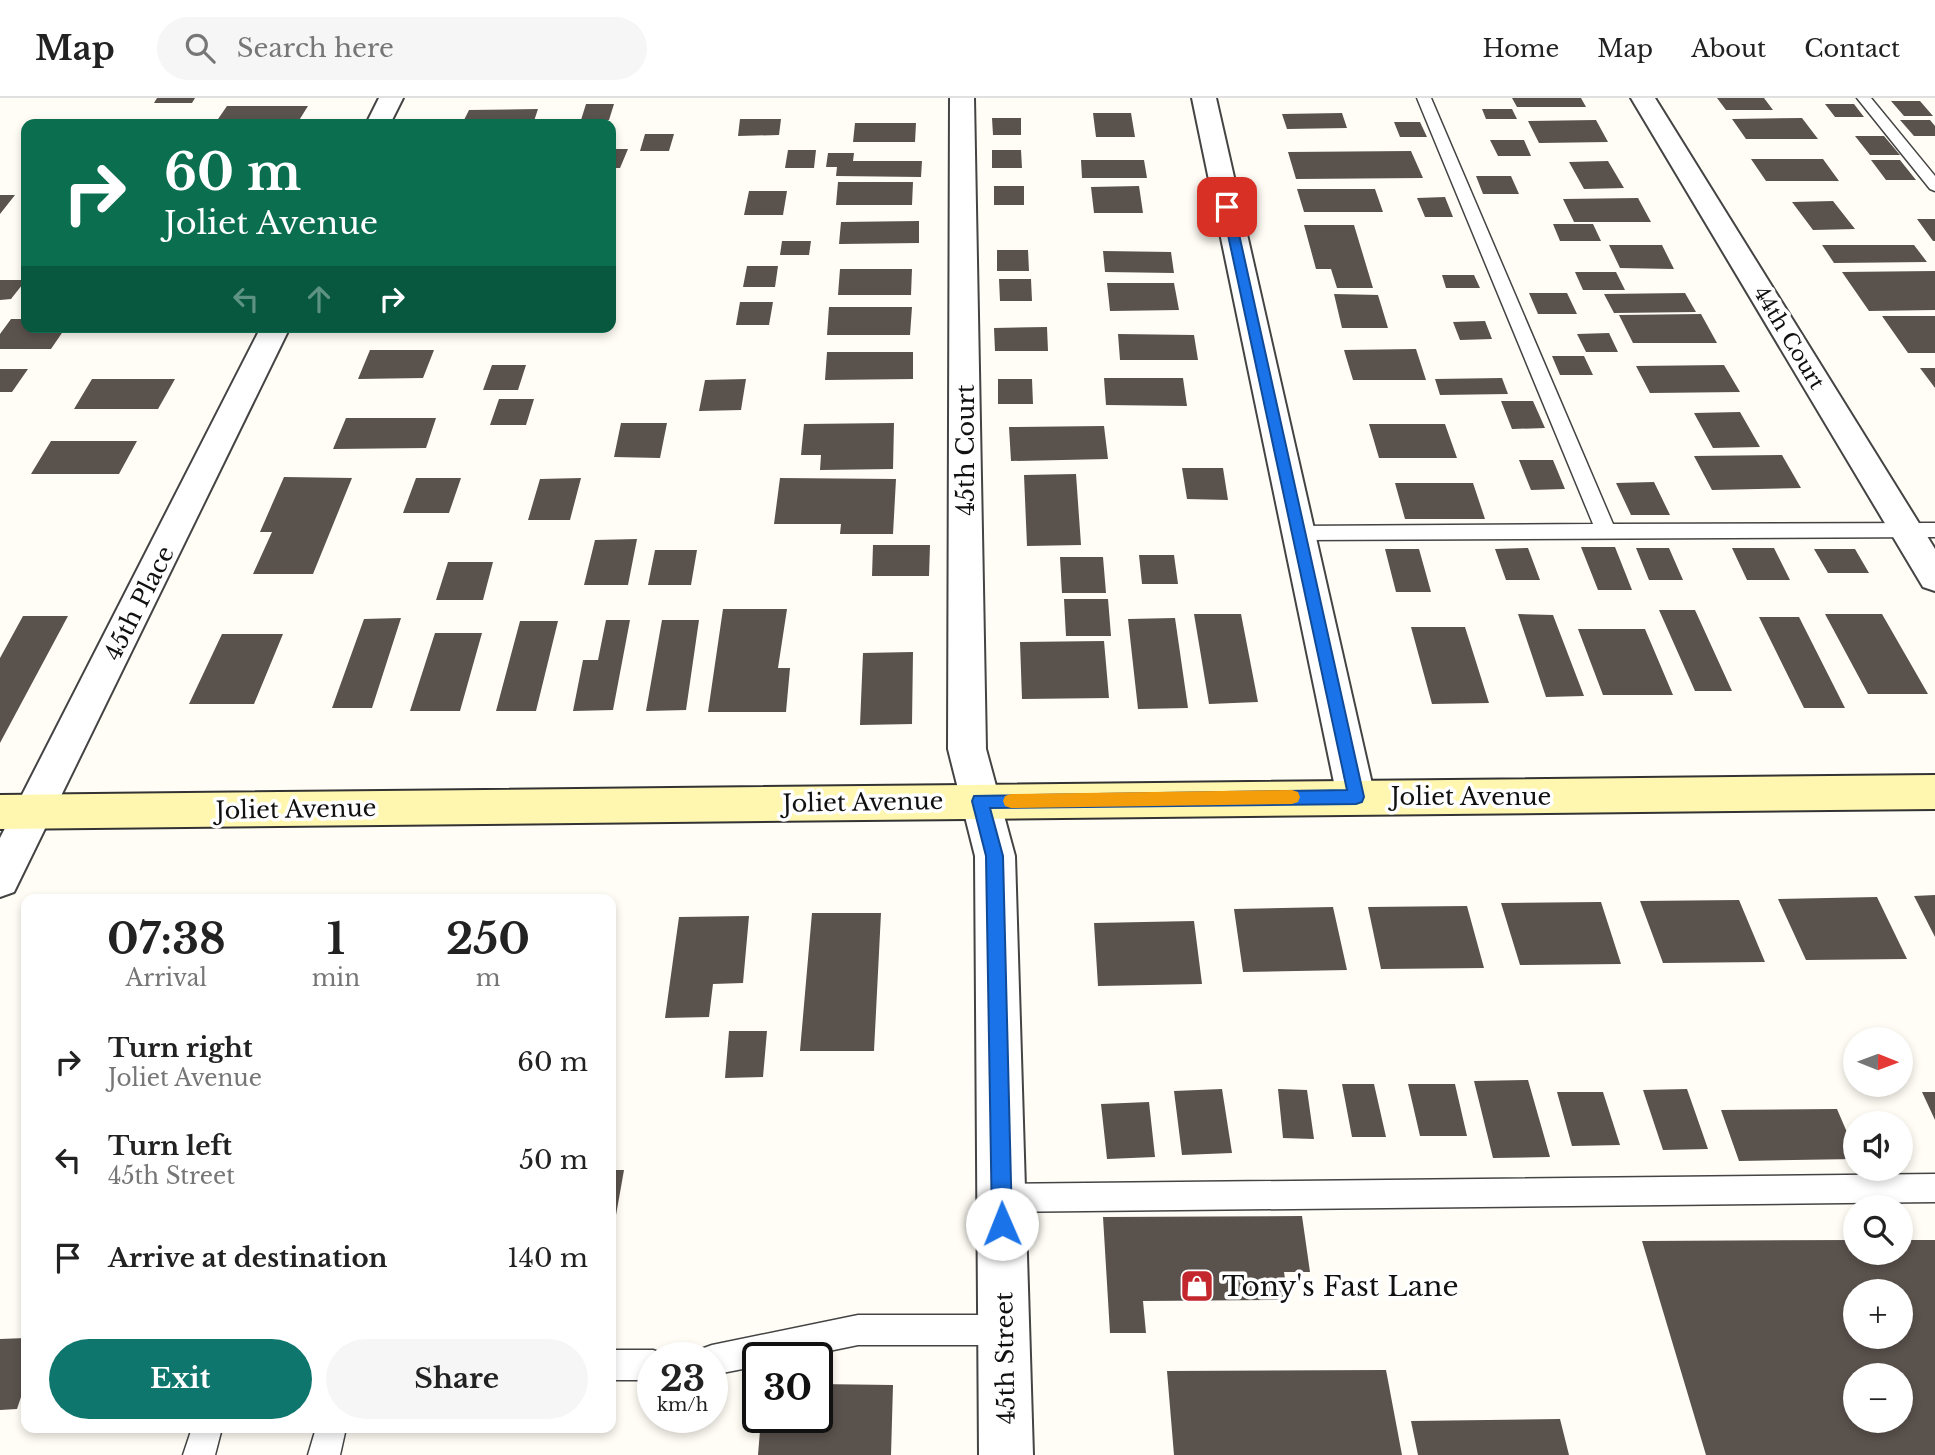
<!DOCTYPE html>
<html lang="en">
<head>
<meta charset="utf-8">
<style>
  body { margin:0; font-family:"Libre Baskerville",serif; background:#f6f6f6; color:#222; height:100vh; display:flex; flex-direction:column; font-size:26px; white-space:nowrap }
  * { box-sizing:border-box; margin:0 }
  p { font-size:23px; color:#767676 }
  .icon { flex:none; width:38px; height:38px; fill:none; stroke:currentColor; stroke-width:2; stroke-linecap:round; stroke-linejoin:round }
  .map { position:relative; flex:1; overflow:hidden }
  .sheet { position:absolute; left:21px; top:796px; width:595px; height:539px; display:flex; flex-direction:column; background:#fff; border-radius:14px; box-shadow:0 4px 10px #0003 }
  .sheet>* { flex:none }
  .hud { position:absolute; left:21px; top:21px; width:595px; height:214px; border-radius:14px; box-shadow:0 4px 10px #0003; background:#0b6e4f; color:#fff; overflow:hidden }
  .needle { width:46px; rotate:91deg }
  .buttons { position:absolute; left:1843px; top:929px; display:grid; gap:14px }
  .buttons a { display:grid; place-items:center; width:70px; height:70px; border-radius:50%; background:#fff; box-shadow:0 4px 10px #0003; font-size:35px }
  .speed { position:absolute; left:637px; top:1244px; display:flex; gap:14px; font-size:35px; font-weight:700; text-align:center }
  .speed>* { display:grid; place-content:center; width:91px; height:91px; border-radius:50%; background:#fff; box-shadow:0 4px 10px #0003; line-height:1 }
  .speed small { font-size:18px; font-weight:400 }
  .speed .limit { border:4px solid #111; border-radius:10px; background:#fff; color:#111 }
  .pin { position:absolute; display:grid; place-items:center; width:60px; height:60px; color:#fff; margin:-30px; border-radius:14px; box-shadow:0 4px 10px #0006 }
  .me { position:absolute; width:77px; margin:-38px; rotate:359deg; stroke-linejoin:round; filter:drop-shadow(0 0 5px #0008) }
  .turn { display:flex; align-items:center; gap:24px; height:147px; padding:0 28px; font-size:32px }
  .turn .icon { width:91px; height:91px; stroke-width:2.5 }
  .turn b { display:block; font-size:49px; line-height:60px }
  .lanes { display:flex; align-items:center; height:66px; padding:0 28px; background:#0003; justify-content:center; gap:35px; direction:ltr }
  .lanes .off { opacity:.35 }
  .eta { display:flex; justify-content:space-evenly; align-items:center; height:119px; text-align:center }
  .eta b { font-size:42px; font-weight:800; line-height:49px }
  .button { display:flex; gap:14px; margin-top:auto; padding:14px 28px }
  .button a { flex:1; height:80px; border-radius:42px; background:#0f766e; color:#fff; font-size:28px; font-weight:800; line-height:80px; text-align:center }
  .button a+a { background:#f6f6f6; color:#222 }
  ul { padding:0; list-style:none }
  li { display:flex; align-items:center; gap:21px; height:98px; padding:0 28px }
  li div { flex:1 }
  li b { display:block; font-size:26px }
  li em { font-style:normal }
  header { display:flex; align-items:center; gap:42px; box-sizing:border-box; height:98px; padding:0 35px; background:#fff; border-bottom:2px solid #e0e0e0 }
  header strong { font-size:33px }
  nav { display:flex; gap:38px; margin-inline-start:auto; font-size:24px }
  .search { width:490px; height:63px; background:#f6f6f6; display:flex; align-items:center; gap:18px; box-sizing:border-box; padding:0 24px; border-radius:38px; color:#767676; font-size:26px }
  .map>svg:first-child { display:block }
  .building { fill:#5a524d; fill-rule:evenodd }
  .lines { fill:none; stroke-linecap:round; stroke-linejoin:round }
  .lane-casing { stroke:#444; stroke-width:3 }
  .street-casing { stroke:#444; stroke-width:4 }
  .secondary-casing { stroke:#333; stroke-width:4 }
  .lane { fill:#fff; fill-rule:evenodd }
  .street { fill:#fff; fill-rule:evenodd }
  .secondary { fill:#fff6b0; fill-rule:evenodd }
  .route { fill:#1a73e8; stroke:#114b97; stroke-width:2 }
  .slow { fill:#f59e0b }
  .labels { text-anchor:middle; dominant-baseline:central; stroke-width:7; stroke-linejoin:round; paint-order:stroke }
  .far-street-label { font-size:21px; fill:#111; stroke:#fff }
  .street-label { font-size:24px; fill:#111; stroke:#fff }
  .near-poi-label { font-size:28px; fill:#111; stroke:#fff; text-anchor:start }
</style>
</head>
<body>
<header>
<strong>Map</strong>
<div class="search"><svg class="icon" aria-label="search" viewBox="0 0 24 24"><circle cx="10" cy="10" r="6"/><path d="M15 15l6 6"/></svg>Search here</div>
<nav><a>Home</a><a>Map</a><a>About</a><a>Contact</a></nav>
</header>
<div class="map">
<svg width="1935" height="1357" viewBox="0 0 1935 1357">
  <rect width="100%" height="100%" fill="#fffdf5"/>
  <path class="building" d="M157 0H195L192 5H154Z
    M1512 0H1581L1586 9H1517Z
    M1717 0H1764L1773 12H1726Z
    M1891 3H1920L1933 18H1904Z
    M586 6H614L609 22H581Z
    M1825 6H1854L1864 19H1835Z
    M227 8H308L298 24H216Z
    M538 11 533 26H462L469 12Z
    M1482 11H1512L1517 21H1486Z
    M1093 15H1131L1135 39H1096Z
    M1342 15 1347 30 1287 31 1282 16Z
    M992 20H1021V37H993Z
    M1802 20 1818 41H1746L1732 21Z
    M740 21H781L779 37 738 38Z
    M1596 22 1608 44 1539 45 1528 23Z
    M1900 22H1930L1935 28V38H1914Z
    M1394 24H1420L1427 39H1400Z
    M855 25H916L915 44H853Z
    M645 36H674L669 53H640Z
    M1855 38H1884L1900 57H1870Z
    M1490 42H1524L1531 58H1498Z
    M611 51H628L620 70H611Z
    M788 52H816L814 70H785Z
    M992 52H1021L1022 70H992Z
    M1411 53 1423 80 1296 81 1288 54Z
    M828 55H854L853 63H922L921 79 836 78 837 69H826Z
    M1751 61H1823L1839 83H1766Z
    M1081 62H1144L1147 80H1082Z
    M1871 62H1900L1916 82H1886Z
    M1608 63 1624 90 1584 91 1569 64Z
    M1476 78H1511L1519 96H1483Z
    M838 84H913L912 107H836Z
    M994 88H1024V107H994Z
    M1139 88 1143 115H1094L1091 89Z
    M1297 91H1375L1383 114H1304Z
    M749 93H787L783 117H744Z
    M0 97H15L0 116Z
    M1445 99 1453 119H1425L1417 100Z
    M1638 100 1651 124H1574L1563 101Z
    M1833 103 1855 131 1813 132 1792 104Z
    M1917 121H1935V143H1933Z
    M919 123V145L839 146 841 124Z
    M1553 126H1593L1601 143H1560Z
    M1304 127H1354L1373 190H1337L1331 171H1316Z
    M782 143H811L809 157H780Z
    M1609 147H1662L1674 171 1620 170Z
    M1822 147H1914L1927 164 1834 165Z
    M997 152H1028L1029 173H997Z
    M1103 153 1171 154 1174 175 1105 174Z
    M747 168H778L775 189H743Z
    M840 171H912L911 197H838Z
    M1935 173V212L1869 213 1842 174Z
    M1575 174H1616L1625 192H1583Z
    M1442 177H1474L1480 190H1446Z
    M999 181H1031L1032 203H1000Z
    M0 182H26L11 201 0 202Z
    M1107 185H1174L1179 212 1110 213Z
    M1529 195H1567L1577 216H1538Z
    M1685 195 1696 214 1614 215 1604 196Z
    M1334 196 1378 197 1388 230H1342Z
    M740 204H773L769 227H736Z
    M829 209H912L910 237H827Z
    M1701 216 1717 245H1633L1619 217Z
    M1882 218H1935V255H1908Z
    M11 221H26V229H66L51 251H0V236Z
    M1485 223 1492 241 1460 242 1453 224Z
    M1047 229 1048 253H995L994 230Z
    M1609 235 1618 254H1586L1577 236Z
    M1118 236 1194 237 1198 262H1120Z
    M1416 251 1426 282H1353L1344 252Z
    M370 252H434L423 280 358 281Z
    M827 254H913V281L825 282Z
    M1552 258H1584L1593 277H1560Z
    M492 267H526L518 292H483Z
    M1724 267 1740 294 1650 295 1636 268Z
    M1920 270H1935V290Z
    M0 271H28L12 294H0Z
    M1104 280H1183L1187 308 1106 307Z
    M1502 280 1508 296 1440 297 1435 281Z
    M92 281H175L158 311H74Z
    M746 281 741 312 699 313 705 282Z
    M998 281H1032L1033 306H998Z
    M499 301H534L526 327H490Z
    M1501 303H1533L1545 330 1512 331Z
    M1740 314 1760 349 1713 350 1694 315Z
    M346 320H436L426 350 333 351Z
    M621 325H667L660 360 614 359Z
    M894 325 893 371 820 372 821 357H801L804 326Z
    M1369 326H1445L1457 360H1379Z
    M1104 328 1108 361 1011 363 1009 329Z
    M51 343H137L119 376H31Z
    M1782 357 1801 390 1712 392 1694 358Z
    M1519 362H1553L1565 391 1531 392Z
    M1182 370H1223L1228 402 1187 401Z
    M1076 376 1081 447 1027 448 1024 377Z
    M284 379 352 380 313 476H253L272 434H260Z
    M416 380H461L449 415H403Z
    M581 380 570 422H528L540 381Z
    M780 380 896 381 893 436H840L841 426H774Z
    M1654 384 1670 417H1631L1616 385Z
    M1395 385H1473L1485 421H1405Z
    M637 441 628 487H584L595 442Z
    M873 447H930L929 478H872Z
    M1581 449H1615L1632 492H1598Z
    M1528 450 1540 482H1506L1495 451Z
    M1636 450H1669L1683 482H1649Z
    M1732 450H1774L1790 482H1747Z
    M1385 451H1419L1431 494H1396Z
    M1814 451H1855L1869 475H1828Z
    M655 452H697L691 487H648Z
    M1139 457H1174L1178 486H1142Z
    M1060 459H1103L1106 495H1062Z
    M448 464H493L483 502H436Z
    M1064 501H1108L1111 538H1066Z
    M723 511H787L778 570H790L786 614H708Z
    M1659 512H1695L1732 593H1695Z
    M1194 516H1241L1258 604 1209 606Z
    M1518 516 1553 517 1584 598 1546 599Z
    M1825 516H1882L1928 596H1868Z
    M23 518H68L0 645V560Z
    M1759 519H1799L1845 610H1804Z
    M401 520 372 610H332L364 521Z
    M1175 520 1188 610 1138 611 1128 521Z
    M606 522H630L613 612 573 613 583 562H598Z
    M662 522H699L686 612 646 613Z
    M520 523H558L536 613H496Z
    M1411 529H1465L1489 605 1432 606Z
    M1578 531H1645L1673 597H1603Z
    M435 535H482L460 613H410Z
    M222 536H283L254 606H189Z
    M1104 543 1109 600 1022 601 1020 544Z
    M913 554 912 626 860 627 863 555Z
    M1935 797V839L1914 798Z
    M1877 799 1907 861 1806 862 1778 801Z
    M1739 802 1765 864 1663 865 1640 803Z
    M1601 804 1621 866 1520 867 1501 805Z
    M1467 808 1484 870 1381 871 1368 809Z
    M1333 809 1347 872 1243 874 1234 811Z
    M812 815H881L874 953H800Z
    M749 818 743 885 713 886 709 919 665 920 679 819Z
    M1194 823 1202 886 1098 888 1094 825Z
    M729 933H767L763 979 725 980Z
    M1528 982 1550 1059 1493 1060 1474 983Z
    M1342 986H1374L1386 1039H1352Z
    M1408 986H1455L1467 1038H1420Z
    M1222 991 1232 1055 1182 1057 1174 993Z
    M1278 991 1307 992 1314 1041 1283 1040Z
    M1687 991 1708 1051 1663 1052 1643 992Z
    M1557 994H1603L1620 1047 1572 1048Z
    M1922 994H1935V1022Z
    M1149 1004 1155 1059 1107 1061 1101 1006Z
    M1837 1011 1855 1053V1061L1739 1063 1721 1012Z
    M611 1072H624L613 1134 611 1135Z
    M1302 1118 1310 1174H1284L1288 1202 1143 1203 1146 1235H1110L1103 1119Z
    M1855 1142V1155H1900V1142H1935V1357H1706L1642 1143ZM1855 1194H1900V1239H1855ZM1855 1278H1900V1323H1855Z
    M26 1240V1284L17 1311 0 1312V1241Z
    M1386 1272 1402 1357H1174L1167 1273Z
    M817 1286 893 1287 891 1357H758L761 1320H817Z
    M1560 1321 1569 1357H1418L1411 1323Z"/>
  <g class="lines">
    <defs>
      <path id="lane" d="M1417 0H1431L1613 426 1935 425V439L1299 442 1292 440 1289 435 1292 430 1299 428 1593 426Z
        M1857 0H1871L1935 78V93L1930 91Z
        M1935 1076V1104L1002 1114 992 1110 988 1100 992 1090 1002 1086Z
        M858 1217H1004L1015 1221 1019 1232 1015 1243 1004 1247H858L795 1260H758V1268L712 1277V1260H698L701 1251 712 1247Z
        M611 1252H653L664 1256 665 1260H653V1282H611Z
        M192 1330H222L215 1357H183Z
        M316 1330H346L340 1357H308Z"/>
      <path id="street" d="M379 0H403L390 26H366Z
        M950 0H974L986 651 1015 758 1033 1357H979L975 758 948 651Z
        M1192 0H1216L1375 699 1370 711 1356 716 1342 711 1337 699Z
        M1631 0H1655L1935 451V493L1923 489Z
        M261 229H290L14 794 0 799V740Z"/>
      <path id="secondary" d="M1935 677V711L0 731V697Z"/>
    </defs>
    <use href="#lane" class="lane-casing"/>
    <use href="#street" class="street-casing"/>
    <use href="#secondary" class="secondary-casing"/>
    <use href="#lane" class="lane"/>
    <use href="#street" class="street"/>
    <use href="#secondary" class="secondary"/>
  </g>
  <path class="route" d="M1227 105 1233 109 1364 699 1362 704 1356 706 990 710 1003 758 1012 1126 1009 1133 1002 1136 995 1133 992 1126 986 758 972 703 974 698 1347 692 1222 109Z"/>
  <path class="slow" d="M1292 692 1298 694 1300 699 1298 704 1292 706 1011 710 1005 708 1003 703 1005 698 1011 696Z"/>
  <defs>
    <symbol id="shop-square" viewBox="-11 -11 22 22"><rect x="-9" y="-9" width="18" height="18" rx="4" fill="#c4262e" stroke="#fff"/><path d="M-5-2.5h2.3a2.7 3.5 0 0 1 5.4 0H5L5.5 6h-11ZM-1.5-2.5h3a1.5 2.3 0 0 0-3 0Z" fill="#fff"/></symbol>
  </defs>
  <g fill-rule="evenodd">
    <use href="#shop-square" x="1178" y="1169" width="38" height="38"/>
  </g>
  <g class="labels">
    <g class="far-street-label">
      <text transform="translate(1789 240) rotate(59)">44th Court</text>
    </g>
    <g class="street-label">
      <text transform="translate(965 352) rotate(-90)">45th Court</text>
      <text transform="translate(139 505) rotate(-63)">45th Place</text>
      <text x="1471" y="698">Joliet Avenue</text>
      <text transform="translate(863 704) rotate(-1)">Joliet Avenue</text>
      <text transform="translate(296 711) rotate(-1)">Joliet Avenue</text>
      <text transform="translate(1005 1260) rotate(-91)">45th Street</text>
    </g>
    <g class="near-poi-label">
      <text x="1222" y="1188">Tony's Fast Lane</text>
    </g>
  </g>
</svg>
<div class="buttons">
<a><svg class="needle" viewBox="-14 -14 28 28"><path d="M0-13l5 13h-10z" fill="#e53935"/><path d="M0 13l5-13h-10z" fill="#767676"/></svg></a>
<a><svg class="icon" aria-label="sound" viewBox="0 0 24 24"><path d="M4 9h4l5-4v14l-5-4H4zM17 9q2 3 0 6"/></svg></a>
<a><svg class="icon" aria-label="search" viewBox="0 0 24 24"><circle cx="10" cy="10" r="6"/><path d="M15 15l6 6"/></svg></a>
<a>+</a>
<a>−</a>
</div>
<div class="speed"><div>23<small>km/h</small></div><div class="limit">30</div></div>
<div class="pin" style="left:1227px;top:109px;background:#d93025"><svg class="icon" aria-label="arrive" viewBox="0 0 24 24"><path d="M6 21V4h12l-3 4 3 4H6"/></svg></div>
<svg class="me" style="left:1002px;top:1126px" viewBox="-20 -20 40 40"><circle r="19" fill="#fff"/><path d="M0-13L10 11 0 6-10 11z" fill="#1a73e8"/></svg>
<div class="hud">
<div class="turn"><svg class="icon" aria-label="right" viewBox="0 0 24 24"><path d="M7 20v-9h11M14 6l5 5-5 5"/></svg><div><b>60 m</b>Joliet Avenue</div></div>
<div class="lanes"><svg class="icon off" aria-label="left" viewBox="0 0 24 24"><path d="M17 20v-9H6M10 6l-5 5 5 5"/></svg><svg class="icon off" aria-label="ahead" viewBox="0 0 24 24"><path d="M12 20V5M6 11l6-6 6 6"/></svg><svg class="icon" aria-label="right" viewBox="0 0 24 24"><path d="M7 20v-9h11M14 6l5 5-5 5"/></svg></div>
</div>
<section class="sheet">
<div class="eta">
<div><b>07:38</b><p>Arrival</p></div>
<div><b>1</b><p>min</p></div>
<div><b>250</b><p>m</p></div>
</div>
<ul>
<li><svg class="icon" aria-label="right" viewBox="0 0 24 24"><path d="M7 20v-9h11M14 6l5 5-5 5"/></svg><div><b>Turn right</b><p>Joliet Avenue</p></div><em>60 m</em></li>
<li><svg class="icon" aria-label="left" viewBox="0 0 24 24"><path d="M17 20v-9H6M10 6l-5 5 5 5"/></svg><div><b>Turn left</b><p>45th Street</p></div><em>50 m</em></li>
<li><svg class="icon" aria-label="arrive" viewBox="0 0 24 24"><path d="M6 21V4h12l-3 4 3 4H6"/></svg><div><b>Arrive at destination</b></div><em>140 m</em></li>
</ul>
<div class="button"><a>Exit</a><a>Share</a></div>
</section>
</div>
</body>
</html>
